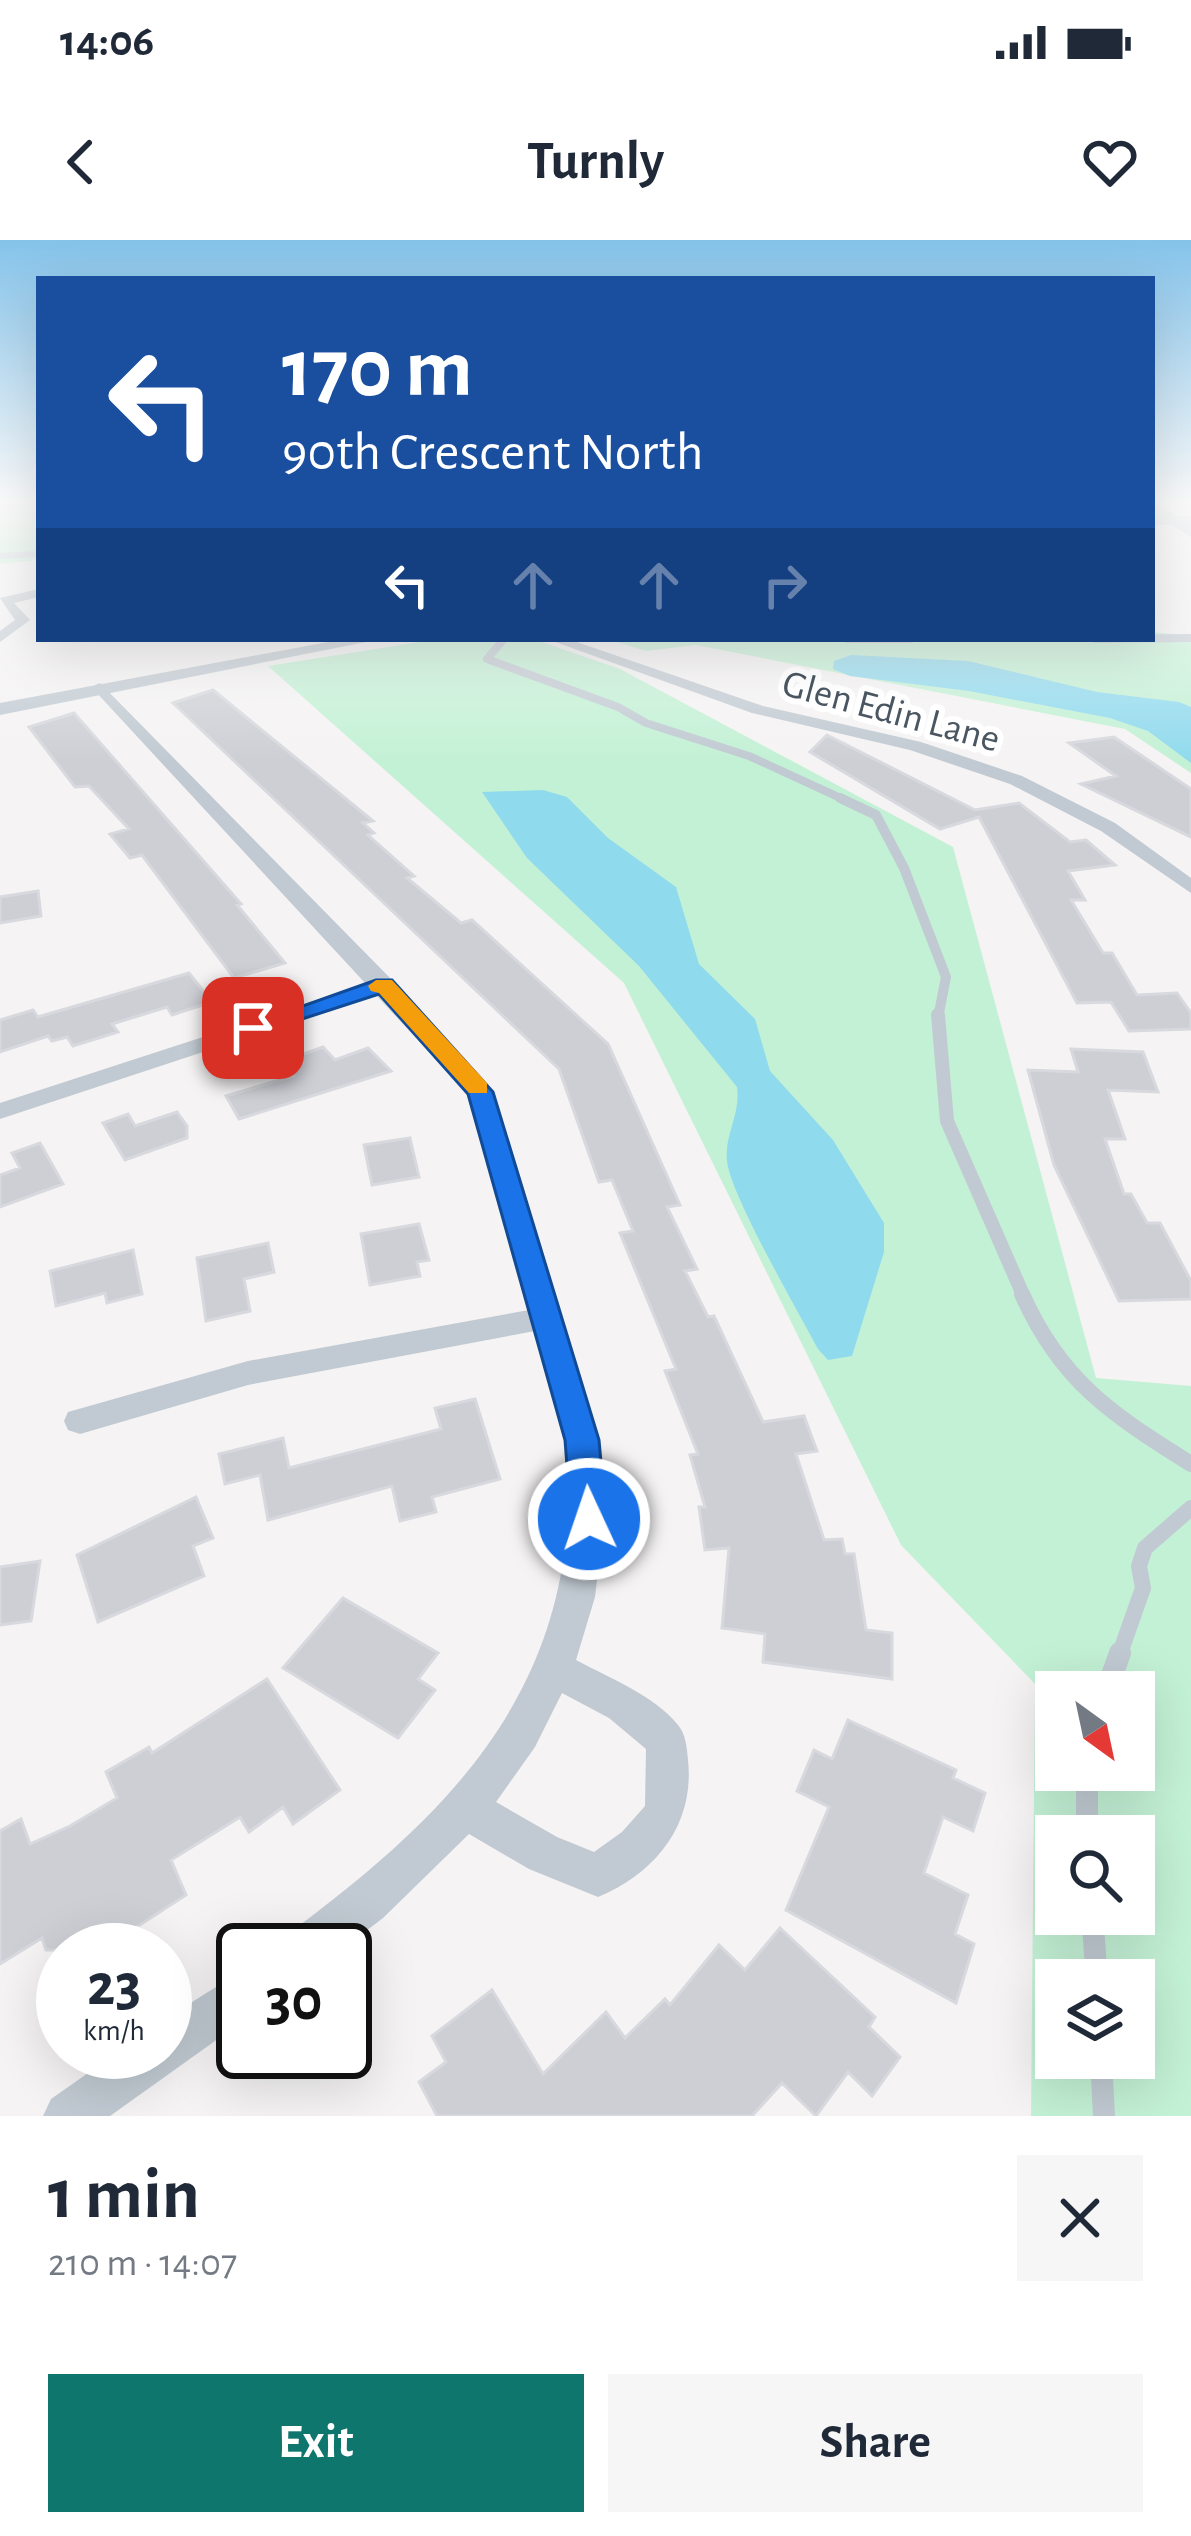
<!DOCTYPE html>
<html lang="en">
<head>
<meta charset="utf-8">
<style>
  body { margin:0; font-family:"Alegreya Sans",sans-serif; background:#f6f6f7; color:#1f2937; height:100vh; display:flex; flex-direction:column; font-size:45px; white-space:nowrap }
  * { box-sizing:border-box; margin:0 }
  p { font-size:39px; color:#747a83 }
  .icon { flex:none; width:66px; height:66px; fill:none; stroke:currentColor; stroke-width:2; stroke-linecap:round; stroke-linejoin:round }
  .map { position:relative; height:1876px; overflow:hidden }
  .side { display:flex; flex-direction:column; background:#fff; flex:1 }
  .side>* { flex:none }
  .guide { position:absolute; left:36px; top:36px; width:1119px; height:366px; border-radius:0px; box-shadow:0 12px 48px #0002; background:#1a4fa0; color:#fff; overflow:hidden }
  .needle { width:78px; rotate:147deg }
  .tools { position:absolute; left:1035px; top:1431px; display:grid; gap:24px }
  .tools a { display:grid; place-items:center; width:120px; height:120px; border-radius:0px; background:#fff; box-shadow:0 12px 48px #0002; font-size:60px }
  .speed { position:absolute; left:36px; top:1683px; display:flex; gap:24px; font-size:60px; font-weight:700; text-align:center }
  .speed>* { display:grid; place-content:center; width:156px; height:156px; border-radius:50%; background:#fff; box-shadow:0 12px 48px #0002; line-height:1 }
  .speed small { font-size:30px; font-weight:400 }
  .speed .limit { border:6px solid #111; border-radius:18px; background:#fff; color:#111 }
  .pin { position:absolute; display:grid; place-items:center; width:102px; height:102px; color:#fff; margin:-51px; border-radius:24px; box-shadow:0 6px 18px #0006 }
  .me { position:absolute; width:132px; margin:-66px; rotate:357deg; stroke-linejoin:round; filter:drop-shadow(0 0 9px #0008) }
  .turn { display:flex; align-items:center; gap:42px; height:252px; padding:0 48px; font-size:54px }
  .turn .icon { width:156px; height:156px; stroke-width:2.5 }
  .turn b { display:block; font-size:84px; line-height:102px }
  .lanes { display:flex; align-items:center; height:114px; padding:0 48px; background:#0003; justify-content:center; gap:60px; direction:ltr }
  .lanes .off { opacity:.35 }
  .round { display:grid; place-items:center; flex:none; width:126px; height:126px; border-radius:0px; background:#f6f6f7 }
  .head { display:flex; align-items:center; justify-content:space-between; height:204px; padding:0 48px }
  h1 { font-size:72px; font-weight:700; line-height:90px }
  .button { display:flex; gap:24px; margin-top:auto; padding:24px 48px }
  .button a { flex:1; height:138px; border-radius:0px; background:#0f766e; color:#fff; font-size:48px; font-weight:700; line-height:138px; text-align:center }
  .button a+a { background:#f6f6f7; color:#1f2937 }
  .status { display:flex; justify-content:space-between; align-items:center; height:84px; padding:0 60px; background:#fff; direction:ltr }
  .status svg { height:33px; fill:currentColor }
  header { display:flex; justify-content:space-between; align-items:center; height:156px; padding:0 48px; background:#fff; font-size:54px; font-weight:700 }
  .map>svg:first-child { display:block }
  .green { fill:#c3f1d5; fill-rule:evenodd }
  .water { fill:#90daee }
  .building { fill:#cdcfd5; stroke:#d7d9de; stroke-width:3 }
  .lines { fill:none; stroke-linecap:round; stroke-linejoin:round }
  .service-far5 { stroke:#c1cad2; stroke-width:6 }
  .service-far4 { stroke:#c1cad2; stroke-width:8 }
  .service-far3 { stroke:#c1cad2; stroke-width:10 }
  .service-far2 { stroke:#c1cad2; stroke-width:14 }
  .service-far1 { stroke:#c1cad2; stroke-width:16 }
  .service { stroke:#c1cad2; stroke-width:22 }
  .minor { fill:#c1cad2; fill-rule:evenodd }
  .tertiary { fill:#c1cad2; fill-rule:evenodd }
  .secondary { fill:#c1cbd6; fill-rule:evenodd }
  .route { fill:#1a73e8; stroke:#114b97; stroke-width:3 }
  .slow { fill:#f59e0b }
  .labels { text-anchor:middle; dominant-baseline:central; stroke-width:12; stroke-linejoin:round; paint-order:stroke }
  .far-street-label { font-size:39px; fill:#4a5661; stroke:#fff }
</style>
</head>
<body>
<div class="status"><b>14:06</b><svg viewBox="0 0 49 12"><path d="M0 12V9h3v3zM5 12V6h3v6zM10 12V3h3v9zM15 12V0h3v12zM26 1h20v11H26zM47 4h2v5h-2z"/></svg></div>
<header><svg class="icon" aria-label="back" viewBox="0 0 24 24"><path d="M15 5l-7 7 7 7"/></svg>Turnly<svg class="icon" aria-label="heart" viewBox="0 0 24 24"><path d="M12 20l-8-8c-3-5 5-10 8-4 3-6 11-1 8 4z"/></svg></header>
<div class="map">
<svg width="1191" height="1876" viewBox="0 0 1191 1876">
  <rect width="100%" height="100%" fill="#f5f3f3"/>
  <path class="green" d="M0 261H39V320L0 324Z
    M1152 392 1191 396V533L1125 489 696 405 646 411 607 399H1152Z
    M439 399H533L620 429 953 607 1096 1138 1191 1146V1876H1031L1035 1444 901 1305 624 743 268 426ZM1056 1452H1134V1530H1056ZM1056 1596H1134V1674H1056ZM1056 1740H1134V1818H1056Z"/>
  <path class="water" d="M851 415 968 421 1097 452 1179 462 1191 467V523L1148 491 1110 478 969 451 850 436 833 429 834 421Z
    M543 550 567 557 608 598 676 647 699 724 755 779 770 831 833 900 884 983V1012L852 1116 828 1120 818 1109C799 1073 730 954 727 921 724 895 741 874 737 847L639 726 527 618 482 552Z"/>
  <path class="building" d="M213 450 373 581 363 583 374 593 368 595 414 636 407 638 461 683 472 680 608 804 680 965 667 967 697 1029 685 1031 708 1077 714 1076 763 1182 804 1176 817 1211 796 1214 824 1300 842 1299 845 1314H854L866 1390 892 1393V1439L763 1422 765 1394 722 1388 729 1308 705 1310 699 1267H705L690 1215 698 1214 665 1131 676 1129 620 993 633 991 612 940 599 942 559 829 173 463Z
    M74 473 241 664 237 665 285 723 234 738 142 615 130 618 110 594 129 589 89 546 75 547 29 487Z
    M827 495 975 570 1019 563 1070 602 1086 600 1115 625 1068 631 1085 660H1071L1103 713H1112L1137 755 1177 753 1191 773V789L1129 791 1111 762 1077 763 979 577 940 589 810 512Z
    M1114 497 1191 549V597L1081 544 1116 536 1069 503Z
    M38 651 41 676 0 683V657Z
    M189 733 212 762 172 775 167 767 112 784 118 792 73 806 67 797 52 801 48 796 0 812V780L33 770 38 777Z
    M323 807 335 820 368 808 391 831 239 879 226 856 293 836 281 822Z
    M1071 809 1143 812 1158 852 1108 850 1125 899H1105L1124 954H1131L1147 983H1160L1191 1041V1059L1119 1061 1054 925 1028 830 1078 832Z
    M177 872 187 886V898L125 920 103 883 128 874 135 886Z
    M410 898 419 937 372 945 364 905Z
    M40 903 63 944 0 967V935L20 928 12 913Z
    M419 984 429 1020 417 1022 420 1036 370 1045 361 994Z
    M268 1003 274 1032 244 1039 250 1071 206 1081 197 1018Z
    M133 1010 142 1054 107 1063 105 1053 56 1066 50 1031Z
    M475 1159 500 1239 432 1257 436 1272 400 1281 392 1246 268 1280 260 1235 225 1244 219 1214 283 1198 289 1228 441 1189 435 1168Z
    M196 1257 213 1298 193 1306 204 1336 98 1382 77 1315Z
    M40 1321 31 1381 0 1385V1327Z
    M343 1358 438 1413 418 1439 435 1450 398 1498 283 1428Z
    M267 1439 340 1550 293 1584 283 1567 249 1592 240 1577 171 1620 186 1655 101 1710H46L42 1698 0 1724V1591L21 1579 30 1604 70 1586 117 1558 106 1532 149 1507 152 1513Z
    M848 1480 956 1530 953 1538 985 1553 973 1591 943 1577 924 1633 968 1655 955 1694 974 1704 956 1763 786 1670 829 1567 797 1551 814 1510 832 1519Z
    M780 1688 875 1777 869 1787 900 1817 872 1856 848 1832 816 1876 782 1843 752 1876H437L419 1842 446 1822 432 1796 492 1750 543 1834 606 1772 625 1798 665 1759 670 1765 719 1705 745 1730Z"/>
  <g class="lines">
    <path class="service-far5" d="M0 267 39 264
      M0 316 39 314"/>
    <path class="service-far4" d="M504 399 487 419 618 467 646 483 749 516 847 561
      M847 399H911
      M1096 399 1191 398"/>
    <path class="service-far3" d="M840 558 876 575 904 628 946 737 938 778"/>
    <path class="service-far2" d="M938 775 947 881 1024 1057"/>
    <path class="service-far1" d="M1022 1054C1061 1142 1113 1175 1191 1224
      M1119 1416 1143 1348 1139 1326 1145 1308 1191 1268"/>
    <path class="service" d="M1106 1452 1120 1413
      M1087 1530V1596
      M1092 1674 1097 1740
      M1101 1818 1104 1876"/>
    <path class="minor" d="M39 349V357L14 363 30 380 0 402V391L15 380 0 358Z
      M547 399H568L763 466 921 502 1022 536 1115 583 1191 638V653L1101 591 1010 544 910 510 752 473Z
      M100 443 392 740 492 852 599 1200 604 1281 595 1357 576 1420C609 1438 654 1455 678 1485 686 1494 687 1509 688 1520 695 1584 656 1633 598 1657L529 1629 469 1594 383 1678 341 1710H281L288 1694C421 1595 540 1488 564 1315 569 1278 572 1234 565 1197 557 1161 545 1126 535 1091L248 1145 80 1194 68 1190 64 1181 68 1172 248 1121 529 1070 468 854 376 755 0 879V863L366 744 95 451V445ZM562 1453 609 1478 646 1509 645 1566 622 1592 594 1612 557 1597 496 1562 535 1507Z
      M243 1730V1781L110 1876H43L51 1859 118 1812H165V1779Z"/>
    <path class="tertiary" d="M1191 276V284L1152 285V277Z
      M344 399H381L0 475V463Z"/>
    <path class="secondary" d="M1152 261 1191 284V297L1152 272Z"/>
  </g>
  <linearGradient id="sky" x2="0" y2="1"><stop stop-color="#85c3ea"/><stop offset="0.5" stop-color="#fafafa"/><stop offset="1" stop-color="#fafafa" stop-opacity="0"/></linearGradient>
  <rect width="1191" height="523" fill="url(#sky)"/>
  <path class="route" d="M376 740H392L493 852 599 1200 606 1279 601 1289 589 1293 576 1289 571 1279 565 1200 468 854 379 754 253 795 241 788Z"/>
  <path class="slow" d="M376 740H392L487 843V853H469L379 753 371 751 368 746Z"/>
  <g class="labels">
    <g class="far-street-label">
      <text transform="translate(891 472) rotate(15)">Glen Edin Lane</text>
    </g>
  </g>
</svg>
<div class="tools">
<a><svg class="needle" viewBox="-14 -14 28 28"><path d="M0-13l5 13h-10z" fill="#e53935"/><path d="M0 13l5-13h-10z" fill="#747a83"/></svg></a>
<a><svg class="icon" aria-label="search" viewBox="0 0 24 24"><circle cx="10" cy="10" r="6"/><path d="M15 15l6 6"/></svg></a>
<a><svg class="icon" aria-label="layers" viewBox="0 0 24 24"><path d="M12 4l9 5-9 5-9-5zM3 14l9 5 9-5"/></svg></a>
</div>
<div class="speed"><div>23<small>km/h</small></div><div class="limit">30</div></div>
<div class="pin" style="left:253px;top:788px;background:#d93025"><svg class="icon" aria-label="arrive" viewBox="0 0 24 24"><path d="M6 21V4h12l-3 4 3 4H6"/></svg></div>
<svg class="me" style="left:589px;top:1279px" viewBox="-20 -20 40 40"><circle r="17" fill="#1a73e8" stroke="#fff" stroke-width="3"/><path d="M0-11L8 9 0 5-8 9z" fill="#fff"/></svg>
<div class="guide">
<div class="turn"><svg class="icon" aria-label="left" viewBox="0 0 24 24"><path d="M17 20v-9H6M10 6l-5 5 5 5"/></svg><div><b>170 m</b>90th Crescent North</div></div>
<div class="lanes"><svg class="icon" aria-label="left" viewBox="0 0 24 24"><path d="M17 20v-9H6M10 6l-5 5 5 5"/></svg><svg class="icon off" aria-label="ahead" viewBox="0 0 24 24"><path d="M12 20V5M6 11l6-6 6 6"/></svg><svg class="icon off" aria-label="ahead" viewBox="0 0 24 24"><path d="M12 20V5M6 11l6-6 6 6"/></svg><svg class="icon off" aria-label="right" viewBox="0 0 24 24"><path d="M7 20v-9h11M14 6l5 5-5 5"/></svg></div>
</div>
</div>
<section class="side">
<div class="head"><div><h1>1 min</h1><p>210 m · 14:07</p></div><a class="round"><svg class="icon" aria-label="close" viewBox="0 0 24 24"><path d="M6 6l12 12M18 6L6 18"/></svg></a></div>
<div class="button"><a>Exit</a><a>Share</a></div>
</section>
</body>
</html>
